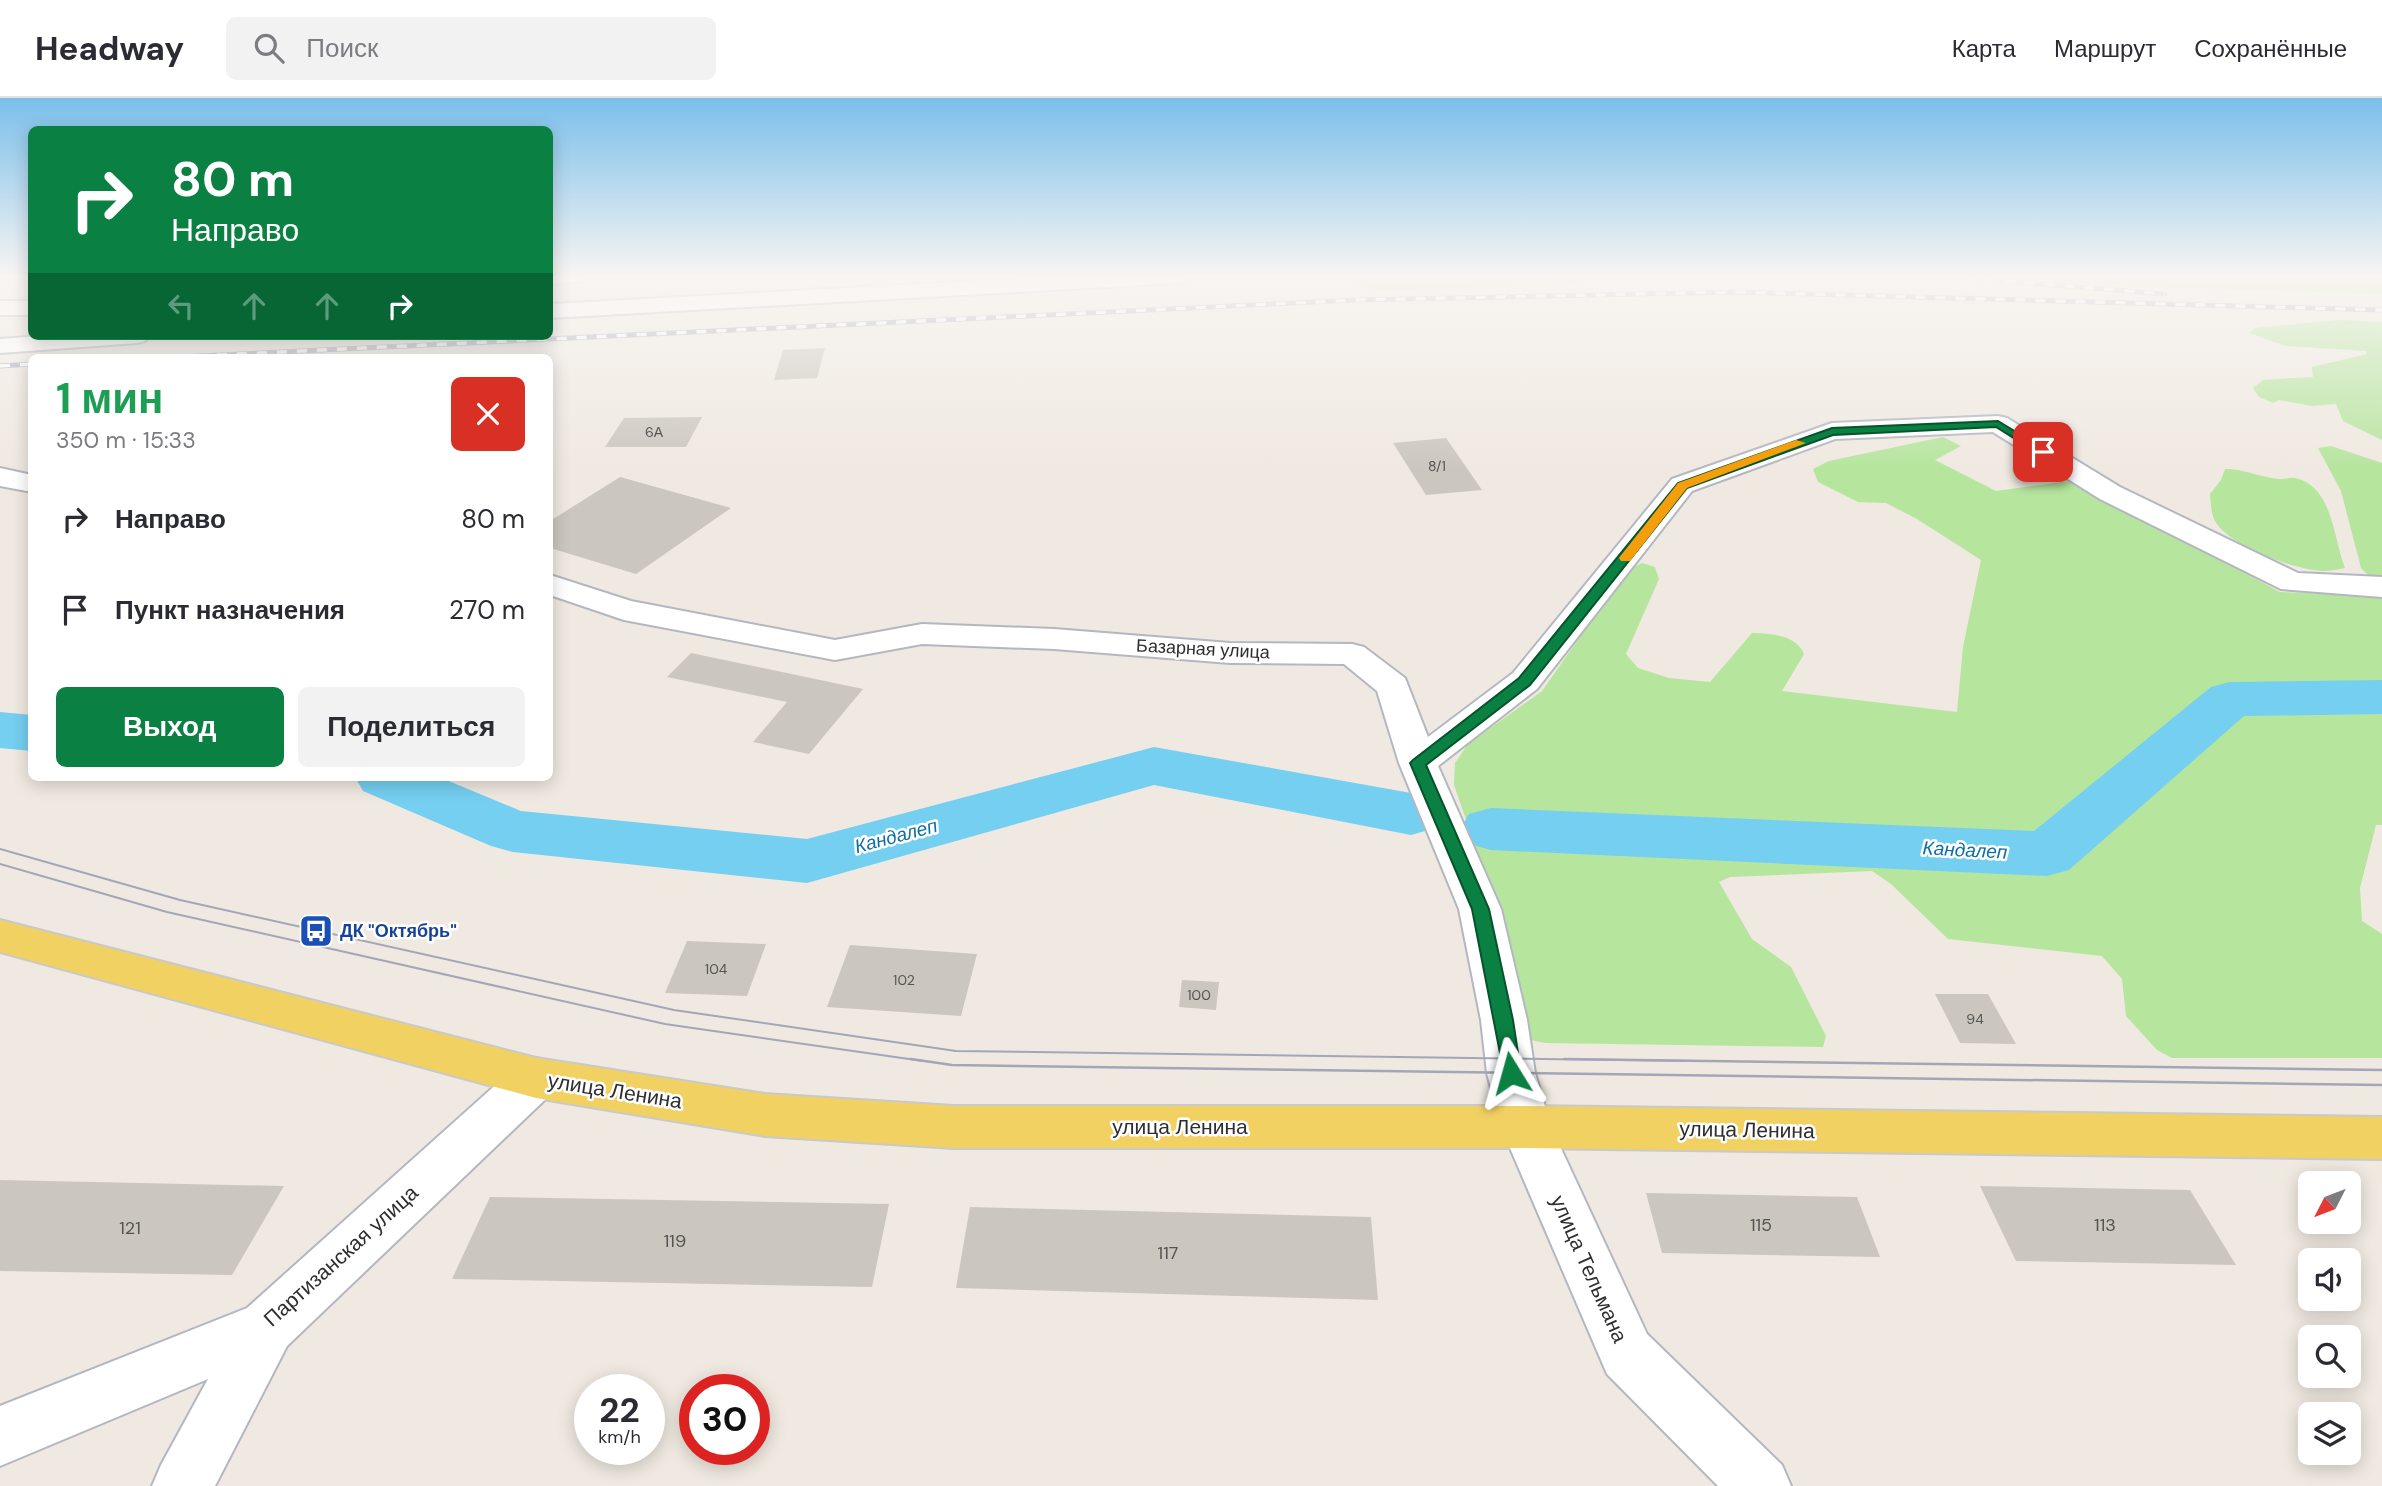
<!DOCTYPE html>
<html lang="ru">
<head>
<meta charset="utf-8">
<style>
  body { margin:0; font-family:"DM Sans",sans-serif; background:#f2f2f3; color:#2b2b33; height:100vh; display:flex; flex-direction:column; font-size:26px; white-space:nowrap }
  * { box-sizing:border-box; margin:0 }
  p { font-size:23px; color:#7c7c81 }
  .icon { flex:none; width:38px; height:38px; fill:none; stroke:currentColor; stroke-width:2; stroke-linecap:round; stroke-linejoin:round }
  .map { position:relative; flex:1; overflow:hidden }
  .sheet { position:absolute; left:28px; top:256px; width:525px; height:427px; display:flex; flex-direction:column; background:#fff; border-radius:10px; box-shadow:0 4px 18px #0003 }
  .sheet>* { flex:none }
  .banner { position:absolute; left:28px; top:28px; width:525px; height:214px; border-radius:10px; box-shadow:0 4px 18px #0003; background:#0b8043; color:#fff; overflow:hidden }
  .needle { width:46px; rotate:228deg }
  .controls { position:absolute; left:2298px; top:1073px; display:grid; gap:14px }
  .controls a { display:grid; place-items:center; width:63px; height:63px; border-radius:10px; background:#fff; box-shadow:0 4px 18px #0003; font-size:35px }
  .speed { position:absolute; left:574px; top:1276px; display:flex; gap:14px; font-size:35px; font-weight:700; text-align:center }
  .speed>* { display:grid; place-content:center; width:91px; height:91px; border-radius:50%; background:#fff; box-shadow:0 4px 18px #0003; line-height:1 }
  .speed small { font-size:18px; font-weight:400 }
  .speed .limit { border:10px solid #d22; background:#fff; color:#111 }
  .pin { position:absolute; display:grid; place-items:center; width:60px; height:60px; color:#fff; margin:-30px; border-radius:14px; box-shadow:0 4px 10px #0006 }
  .me { position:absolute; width:77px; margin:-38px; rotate:352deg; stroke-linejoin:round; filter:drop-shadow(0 0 5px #0008) }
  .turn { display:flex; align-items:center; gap:24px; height:147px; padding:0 28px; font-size:32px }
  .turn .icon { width:91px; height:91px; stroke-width:2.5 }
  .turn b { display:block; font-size:49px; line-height:60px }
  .lanes { display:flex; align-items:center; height:66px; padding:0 28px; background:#0003; justify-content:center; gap:35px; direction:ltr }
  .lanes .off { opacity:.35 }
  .round { display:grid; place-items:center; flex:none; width:74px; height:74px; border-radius:10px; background:#f2f2f3 }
  .head { display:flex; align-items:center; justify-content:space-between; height:119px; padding:0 28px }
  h1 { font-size:42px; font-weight:700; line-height:52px; color:#1e9e55 }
  .action { display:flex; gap:14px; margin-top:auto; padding:14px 28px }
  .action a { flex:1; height:80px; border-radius:10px; background:#0b8043; color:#fff; font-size:28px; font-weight:700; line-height:80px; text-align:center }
  .action a+a { background:#f2f2f3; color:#2b2b33 }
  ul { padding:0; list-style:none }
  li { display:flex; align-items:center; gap:21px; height:91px; padding:0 28px }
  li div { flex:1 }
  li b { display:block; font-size:26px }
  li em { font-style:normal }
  header { display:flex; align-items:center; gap:42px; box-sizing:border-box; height:98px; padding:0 35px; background:#fff; border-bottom:2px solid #e1e1e2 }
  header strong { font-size:33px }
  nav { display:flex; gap:38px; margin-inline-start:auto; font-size:24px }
  .search { width:490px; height:63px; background:#f2f2f3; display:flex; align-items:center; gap:18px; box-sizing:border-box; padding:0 24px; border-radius:10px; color:#7c7c81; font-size:26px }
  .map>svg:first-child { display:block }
  .green { fill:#b6e59e }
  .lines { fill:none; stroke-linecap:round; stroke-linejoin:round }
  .river { fill:#75cff0; fill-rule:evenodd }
  .building { fill:#cbc7bf }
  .minor-casing { stroke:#b4b7c1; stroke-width:4 }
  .major-casing { stroke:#c9c9c9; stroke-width:4 }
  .minor { fill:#fff; fill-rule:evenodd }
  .major { fill:#f2d163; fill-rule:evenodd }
  .tram-far1 { stroke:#a3a6b8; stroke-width:2 }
  .tram { stroke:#a3a6b8; stroke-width:2.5 }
  .rail-casing { stroke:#a3a6b8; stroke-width:5 }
  .rail { stroke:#fff; stroke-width:3.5; stroke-dasharray:10; stroke-linecap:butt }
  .route { fill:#0b8043; stroke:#07532c; stroke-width:2 }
  .slow { fill:#f59e0b }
  .labels { text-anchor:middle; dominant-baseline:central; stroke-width:5; stroke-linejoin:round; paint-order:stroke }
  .number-label { font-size:14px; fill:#555452 }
  .street-label { font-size:18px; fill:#2e2e2e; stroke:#fff }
  .transit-label { font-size:18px; font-weight:bold; fill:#164399; stroke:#fff; text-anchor:start }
  .near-number-label { font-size:18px; fill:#555452 }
  .water-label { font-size:19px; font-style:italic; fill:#0d6fa3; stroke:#fff }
  .near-street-label { font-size:21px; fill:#2e2e2e; stroke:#fff }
</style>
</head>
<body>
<header>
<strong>Headway</strong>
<div class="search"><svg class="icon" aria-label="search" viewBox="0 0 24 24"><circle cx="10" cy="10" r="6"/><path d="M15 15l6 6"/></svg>Поиск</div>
<nav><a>Карта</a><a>Маршрут</a><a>Сохранённые</a></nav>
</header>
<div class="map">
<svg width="2382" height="1388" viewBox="0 0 2382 1388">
  <rect width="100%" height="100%" fill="#efe9e1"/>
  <path class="green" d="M1366 178H1586L1587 183 1576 186 1386 192 1364 190 1355 182Z
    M1987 178H2382V196L2130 188Z
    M2339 222 2382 224V342L2343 323 2336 306 2312 308 2279 302 2273 305 2259 299 2253 290 2263 282 2313 279 2312 269 2367 256 2366 253 2286 248 2249 235 2255 230Z
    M1943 339 1961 348 1935 362 1996 393 2077 382 2280 494 2382 498V727H2376L2360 790 2362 823 2382 836V960H2172L2157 952 2126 918 2122 881 2102 858 1948 841 1891 786 1872 773 1730 779 1719 784 1752 841 1791 869 1826 938 1823 949 1546 945 1530 942 1508 843 1454 687 1455 665 1468 646 1542 593 1626 473 1642 465 1655 469 1659 481 1626 556 1638 570 1669 580 1710 584 1752 535C1771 536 1796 536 1804 556L1782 593 1957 614 1963 549 1981 462 1917 421 1886 405 1858 404 1818 384 1813 371 1829 363Z
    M2331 348 2382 365V482L2371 480 2361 470 2341 393 2318 350Z
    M2225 371C2244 371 2260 379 2278 381 2284 382 2290 379 2295 380 2333 388 2333 440 2345 470 2338 471 2330 473 2323 473 2295 472 2229 448 2215 423 2211 416 2211 405 2210 396L2221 382Z"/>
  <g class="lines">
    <path class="river" d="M2382 582V616L2244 618 2069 772 2047 778 1491 752 1469 746 1460 731 1469 716 1491 710 2034 733 2211 589 2230 584Z
      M0 614 32 617V653L0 650Z
      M1154 649 1411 695 1432 701 1441 716 1432 731 1411 737 1154 687 807 785 513 754 491 748 363 693 355 679H439L521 713 807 741Z"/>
  </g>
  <path class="building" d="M825 250 817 280 774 282 783 252Z
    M702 319 686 349H605L624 320Z
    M1446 340 1482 392 1426 397 1393 345Z
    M620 379 731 410 636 476 550 450V423Z
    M691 555 863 591 809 656 753 644 787 604 667 579Z
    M687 843 766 846 747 898 665 895Z
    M850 847 977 856 961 918 827 909Z
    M1182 882 1219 884 1216 912 1179 909Z
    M1935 896H1988L2016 946 1960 945Z
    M0 1082 284 1088 232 1177 0 1173Z
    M1980 1088 2190 1092 2236 1167 2016 1163Z
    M1646 1095 1857 1099 1880 1159 1662 1155Z
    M490 1099 889 1106 872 1189 452 1181Z
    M970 1109 1371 1119 1378 1202 956 1190Z"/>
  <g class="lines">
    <defs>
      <path id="minor" d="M550 178H585L582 183 550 187Z
        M1066 178H1190L1187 183 1179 185 550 220V206Z
        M0 203H32V217H0Z
        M38 238H149L145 243 137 245 0 255V241Z
        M1998 318 2007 320 2120 389 2298 475 2382 479V499L2281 491 2100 401 1993 334 1835 341 1692 393 1537 591 1438 668 1501 811 1527 922 1535 975 1551 1029 1647 1236 1782 1367 1791 1388H1718L1607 1276 1501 1029 1487 975 1481 922 1459 811 1399 665 1377 593 1344 566 1230 565 1054 551 922 546 835 562 624 522 550 497V477L631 503 835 542 922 526 1054 531 1230 545 1352 546 1364 549 1405 580 1428 639 1513 575 1672 381 1832 325Z
        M0 370 32 377V394L0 388Z
        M536 960 553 966 560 980 553 994 287 1248 215 1388H152L161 1367 208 1281 0 1368V1308L247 1210 519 966Z"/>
      <path id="major" d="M0 822 536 960 765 996 954 1008H1526L2382 1019V1061L1526 1050H954L765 1038 536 1000 0 854Z"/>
    </defs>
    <use href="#minor" class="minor-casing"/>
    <use href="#major" class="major-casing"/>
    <use href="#minor" class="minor"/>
    <use href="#major" class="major"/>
    <path class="tram-far1" d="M0 751 180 802 674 912 956 953 1695 963
      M0 766 167 814 665 926 923 963"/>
    <path class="tram" d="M911 961 952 967 2382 987
      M1564 961 2382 972"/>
    <defs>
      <path id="rail" d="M1945 178 2165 196
        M177 259 1355 202 1734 194 2382 212
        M0 268 32 266"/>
    </defs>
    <use href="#rail" class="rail-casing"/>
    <use href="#rail" class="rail"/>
  </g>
  <linearGradient id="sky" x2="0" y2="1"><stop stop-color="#7abfeb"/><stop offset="0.48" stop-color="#f8f5f2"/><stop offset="1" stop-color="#f8f5f2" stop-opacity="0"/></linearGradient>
  <rect width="2382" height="372" fill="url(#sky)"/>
  <path class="route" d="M1998 323 2049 354 2039 356 1996 329 1833 337 1687 390 1530 587 1426 667 1489 811 1513 922 1521 975 1518 981 1511 983 1505 981 1472 811 1410 665 1413 662 1519 580 1678 385 1832 330Z"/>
  <path class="slow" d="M1796 342 1806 345 1687 390 1630 463H1621L1619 460 1678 385Z"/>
  <defs>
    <symbol id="bus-square" viewBox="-11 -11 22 22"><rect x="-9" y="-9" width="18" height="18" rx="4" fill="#1a4fb4" stroke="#fff"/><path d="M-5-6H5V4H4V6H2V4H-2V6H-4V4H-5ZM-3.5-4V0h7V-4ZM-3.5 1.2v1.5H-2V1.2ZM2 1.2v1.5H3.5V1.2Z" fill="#fff"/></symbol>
  </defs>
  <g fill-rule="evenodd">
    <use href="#bus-square" x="297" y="814" width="38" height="38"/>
  </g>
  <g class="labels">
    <g class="number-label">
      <text x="654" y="334">6А</text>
      <text x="1437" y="368">8/1</text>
      <text x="716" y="871">104</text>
      <text x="904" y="882">102</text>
      <text x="1199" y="897">100</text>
      <text x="1975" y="921">94</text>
    </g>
    <g class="street-label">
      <text transform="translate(1203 551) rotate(3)">Базарная улица</text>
    </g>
    <g class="transit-label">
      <text x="340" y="833">ДК "Октябрь"</text>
    </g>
    <g class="near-number-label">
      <text x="1761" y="1127">115</text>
      <text x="2105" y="1127">113</text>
      <text x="130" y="1130">121</text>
      <text x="675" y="1143">119</text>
      <text x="1168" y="1155">117</text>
    </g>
    <g class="water-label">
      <text transform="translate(896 738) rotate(-15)">Кандалеп</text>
      <text transform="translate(1965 752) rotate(3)">Кандалеп</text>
    </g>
    <g class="near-street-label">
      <text transform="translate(615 993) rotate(9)">улица Ленина</text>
      <text x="1180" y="1029">улица Ленина</text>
      <text transform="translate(1747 1032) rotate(1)">улица Ленина</text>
      <text transform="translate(341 1158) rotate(-42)">Партизанская улица</text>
      <text transform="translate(1589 1171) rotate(66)">улица Тельмана</text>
    </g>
  </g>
</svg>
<div class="controls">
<a><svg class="needle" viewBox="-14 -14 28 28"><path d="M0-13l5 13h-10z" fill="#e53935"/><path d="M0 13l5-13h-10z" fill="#7c7c81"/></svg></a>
<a><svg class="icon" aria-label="sound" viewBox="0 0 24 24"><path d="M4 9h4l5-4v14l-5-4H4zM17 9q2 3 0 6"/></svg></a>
<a><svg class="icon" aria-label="search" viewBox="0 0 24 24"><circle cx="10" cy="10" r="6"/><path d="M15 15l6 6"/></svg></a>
<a><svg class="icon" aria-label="layers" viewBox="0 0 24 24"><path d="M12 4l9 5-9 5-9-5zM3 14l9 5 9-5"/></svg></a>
</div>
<div class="speed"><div>22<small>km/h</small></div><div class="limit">30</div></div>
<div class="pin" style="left:2043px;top:354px;background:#d93025"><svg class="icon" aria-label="arrive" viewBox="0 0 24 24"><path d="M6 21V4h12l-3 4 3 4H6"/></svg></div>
<svg class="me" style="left:1511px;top:975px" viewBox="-20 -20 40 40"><path d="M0-17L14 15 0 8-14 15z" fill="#0b8043" stroke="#fff" stroke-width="4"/></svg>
<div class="banner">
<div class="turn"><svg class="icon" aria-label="right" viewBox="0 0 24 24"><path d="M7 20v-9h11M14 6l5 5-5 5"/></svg><div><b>80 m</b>Направо</div></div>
<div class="lanes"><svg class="icon off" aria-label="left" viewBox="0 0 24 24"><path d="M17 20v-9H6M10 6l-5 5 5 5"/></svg><svg class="icon off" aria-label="ahead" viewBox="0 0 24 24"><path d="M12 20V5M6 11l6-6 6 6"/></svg><svg class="icon off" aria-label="ahead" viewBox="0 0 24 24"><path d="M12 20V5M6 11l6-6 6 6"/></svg><svg class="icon" aria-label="right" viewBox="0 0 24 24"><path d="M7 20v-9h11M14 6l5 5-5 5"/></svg></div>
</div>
<section class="sheet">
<div class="head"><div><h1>1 мин</h1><p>350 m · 15:33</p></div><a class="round" style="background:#d93025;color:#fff"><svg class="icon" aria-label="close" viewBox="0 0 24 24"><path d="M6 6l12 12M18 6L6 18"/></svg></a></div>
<ul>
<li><svg class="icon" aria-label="right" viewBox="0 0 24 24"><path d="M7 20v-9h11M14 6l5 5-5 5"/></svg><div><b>Направо</b></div><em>80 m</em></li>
<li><svg class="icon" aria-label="arrive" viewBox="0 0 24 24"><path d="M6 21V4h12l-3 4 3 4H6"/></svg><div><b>Пункт назначения</b></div><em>270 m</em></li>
</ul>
<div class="action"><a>Выход</a><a>Поделиться</a></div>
</section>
</div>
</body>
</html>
